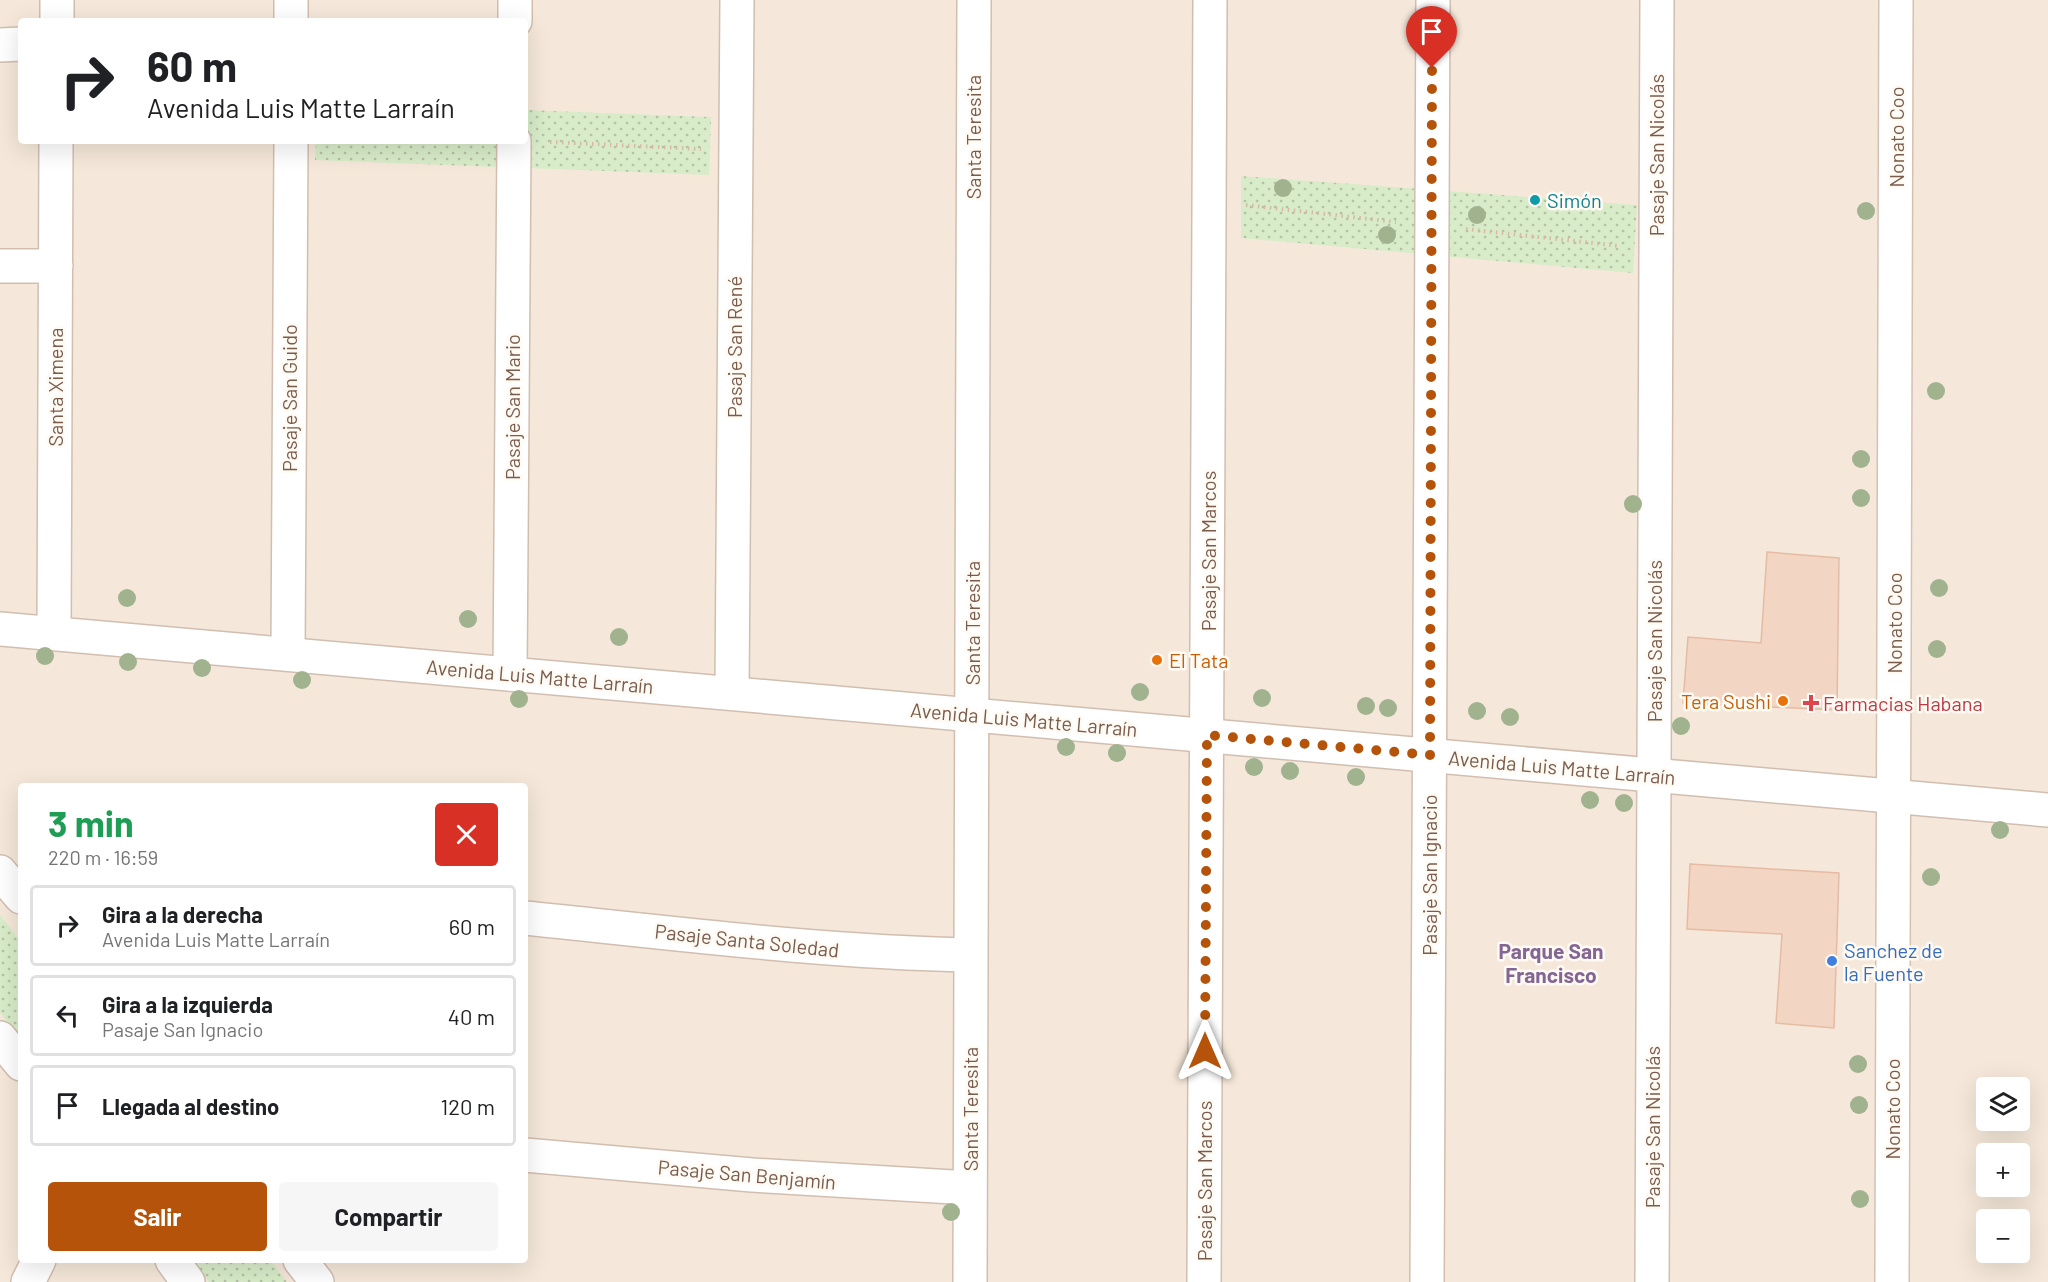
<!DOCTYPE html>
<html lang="es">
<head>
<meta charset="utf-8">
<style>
  body { margin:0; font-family:Barlow,sans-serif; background:#f6f6f6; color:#202124; height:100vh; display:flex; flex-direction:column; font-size:22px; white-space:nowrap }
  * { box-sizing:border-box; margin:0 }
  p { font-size:20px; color:#757577 }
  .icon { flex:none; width:33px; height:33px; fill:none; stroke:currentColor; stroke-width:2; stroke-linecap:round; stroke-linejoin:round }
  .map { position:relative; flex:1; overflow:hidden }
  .sheet { position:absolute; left:18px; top:783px; width:510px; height:480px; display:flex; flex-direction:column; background:#fff; border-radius:6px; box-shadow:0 6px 24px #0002 }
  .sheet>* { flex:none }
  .banner { position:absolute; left:18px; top:18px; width:510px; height:126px; border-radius:6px; box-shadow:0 6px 24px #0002; background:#fff; color:#202124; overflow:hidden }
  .controls { position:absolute; left:1976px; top:1077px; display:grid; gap:12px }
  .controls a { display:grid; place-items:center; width:54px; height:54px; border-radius:6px; background:#fff; box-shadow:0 6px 24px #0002; font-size:30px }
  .pin { position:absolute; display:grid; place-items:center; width:51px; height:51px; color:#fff; margin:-62px -26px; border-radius:50% 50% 50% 0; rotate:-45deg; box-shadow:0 0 6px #0007 }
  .pin .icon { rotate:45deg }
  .me { position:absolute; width:66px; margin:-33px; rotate:0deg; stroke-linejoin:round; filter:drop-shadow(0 0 4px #0008) }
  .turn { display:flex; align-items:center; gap:21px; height:126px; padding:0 30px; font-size:27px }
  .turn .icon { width:78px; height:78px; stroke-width:2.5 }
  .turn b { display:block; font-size:42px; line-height:51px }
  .round { display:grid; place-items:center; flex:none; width:63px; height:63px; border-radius:6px; background:#f6f6f6 }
  .summary { display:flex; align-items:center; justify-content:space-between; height:102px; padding:0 30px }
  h1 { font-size:36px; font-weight:700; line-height:45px; color:#1e9e55 }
  .primary-button { display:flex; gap:12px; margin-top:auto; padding:12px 30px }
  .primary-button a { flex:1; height:69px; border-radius:6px; background:#b45309; color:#fff; font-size:24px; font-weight:700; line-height:69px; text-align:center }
  .primary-button a+a { background:#f6f6f6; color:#202124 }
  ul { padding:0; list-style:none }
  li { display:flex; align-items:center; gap:18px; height:81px; margin:0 12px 9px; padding:0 18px; border:3px solid #e0e0e0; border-radius:6px }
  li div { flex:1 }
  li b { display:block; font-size:22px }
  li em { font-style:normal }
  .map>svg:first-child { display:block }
  .residential { fill:#f5e8da; fill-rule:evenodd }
  .grass { fill:url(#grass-dots) }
  .building { fill:#f3d5c3; stroke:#e6bba3; stroke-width:1.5 }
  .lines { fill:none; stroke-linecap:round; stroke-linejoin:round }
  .minor-casing { stroke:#d1beb0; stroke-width:36 }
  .tertiary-casing { stroke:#d1beb0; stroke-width:36 }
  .secondary-casing { stroke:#d6c0b0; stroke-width:36 }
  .path { stroke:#d9b8a5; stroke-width:4; stroke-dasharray:1.5 4.5; stroke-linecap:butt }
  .minor { stroke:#fff; stroke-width:33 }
  .tertiary { stroke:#fff; stroke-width:33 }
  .secondary { stroke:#fff; stroke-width:33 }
  .tree { fill:#a0b28e }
  .route { stroke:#b45309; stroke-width:10; stroke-dasharray:0 18 }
  .culture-dot { fill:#0f9aa8; stroke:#fffaf3; stroke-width:2 }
  .food-dot { fill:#e8710a; stroke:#fffaf3; stroke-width:2 }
  .health-dot { fill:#e0444e; stroke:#fffaf3; stroke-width:2 }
  .shop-dot { fill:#3f7fe0; stroke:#fffaf3; stroke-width:2 }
  .labels { text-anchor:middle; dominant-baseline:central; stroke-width:5; stroke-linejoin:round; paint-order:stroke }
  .street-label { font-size:20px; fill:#7a5c4d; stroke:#fffaf3 }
  .culture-label { font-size:20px; fill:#0d838f; stroke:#fffaf3; text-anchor:start }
  .food-label { font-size:20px; fill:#c56008; stroke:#fffaf3; text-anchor:start }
  .health-label { font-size:20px; fill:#be3a42; stroke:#fffaf3; text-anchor:start }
  .shop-label { font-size:20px; fill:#366cbe; stroke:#fffaf3; text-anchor:start }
  .neighbourhood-label { font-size:21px; font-weight:bold; fill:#846695; stroke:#fffaf3 }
</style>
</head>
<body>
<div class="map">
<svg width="2048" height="1282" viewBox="0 0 2048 1282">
  <defs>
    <pattern id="grass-dots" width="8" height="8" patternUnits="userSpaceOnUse" patternTransform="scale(1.5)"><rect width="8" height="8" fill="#d8ecc9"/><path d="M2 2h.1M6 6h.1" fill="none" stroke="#b4c2a5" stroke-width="1.8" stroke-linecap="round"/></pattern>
  </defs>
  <rect width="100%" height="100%" fill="#fdf6ec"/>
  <path class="residential" d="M0 0H2048V1282H0ZM21 21H525V141H21ZM21 786H525V1260H21ZM1986 1088H2019V1120H1986ZM1986 1154H2019V1186H1986ZM1986 1220H2019V1252H1986Z"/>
  <path class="grass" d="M525 110 711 117 709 175 315 160 316 141H525Z
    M1241 176 1637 205 1633 273 1241 238Z
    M0 915 21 942V1039L0 1013Z
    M193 1260H270L287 1282H209Z"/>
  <path class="building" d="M1767 552 1839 558 1837 710 1683 703 1688 637 1761 643Z
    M1690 864 1839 873 1834 1028 1776 1023 1782 934 1687 929Z"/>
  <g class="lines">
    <defs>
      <path id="minor" d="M57 21V0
        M291 21V0
        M515 21V0
        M0 45 21 44
        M0 266H56
        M54 633 56 141
        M288 654 291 141
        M510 674 514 141
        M732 693 737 0
        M525 918C673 933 821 952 970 955
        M525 1155 752 1175 970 1188
        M28 1282 39 1260
        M970 1282 974 0
        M1204 1282 1210 0
        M1427 1282 1433 0
        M1652 1282 1657 0"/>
      <path id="tertiary" d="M0 629 2048 810
        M0 872 21 897
        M0 1038 21 1064
        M172 1260 188 1282
        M300 1260 317 1282"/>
      <path id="secondary" d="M1892 1282 1896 0"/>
    </defs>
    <use href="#minor" class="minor-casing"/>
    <use href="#tertiary" class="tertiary-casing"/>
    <use href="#secondary" class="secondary-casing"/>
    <path class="path" d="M550 142 701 149
      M1246 205 1396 222
      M1466 229 1620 246"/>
    <use href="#minor" class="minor"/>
    <use href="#tertiary" class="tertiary"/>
    <use href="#secondary" class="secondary"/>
  </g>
  <g class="tree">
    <circle cx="1283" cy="188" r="9"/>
    <circle cx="1866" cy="211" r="9"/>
    <circle cx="1477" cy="215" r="9"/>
    <circle cx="1387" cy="235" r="9"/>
    <circle cx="1936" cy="391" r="9"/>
    <circle cx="1861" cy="459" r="9"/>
    <circle cx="1861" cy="498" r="9"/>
    <circle cx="1633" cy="504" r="9"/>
    <circle cx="1939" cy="588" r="9"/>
    <circle cx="127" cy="598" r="9"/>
    <circle cx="468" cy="619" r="9"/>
    <circle cx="619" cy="637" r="9"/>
    <circle cx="1937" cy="649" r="9"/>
    <circle cx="45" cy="656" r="9"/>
    <circle cx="128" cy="662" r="9"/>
    <circle cx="202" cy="668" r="9"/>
    <circle cx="302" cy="680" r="9"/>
    <circle cx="1140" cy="692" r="9"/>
    <circle cx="1262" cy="698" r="9"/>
    <circle cx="519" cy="699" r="9"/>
    <circle cx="1366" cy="706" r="9"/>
    <circle cx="1388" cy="708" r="9"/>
    <circle cx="1477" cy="711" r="9"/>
    <circle cx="1510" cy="717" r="9"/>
    <circle cx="1681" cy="726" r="9"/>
    <circle cx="1066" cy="747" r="9"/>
    <circle cx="1117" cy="753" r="9"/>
    <circle cx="1254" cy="767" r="9"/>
    <circle cx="1290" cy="771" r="9"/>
    <circle cx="1356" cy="777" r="9"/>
    <circle cx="1590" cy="800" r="9"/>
    <circle cx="1624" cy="803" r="9"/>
    <circle cx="2000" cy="830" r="9"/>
    <circle cx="1931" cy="877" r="9"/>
    <circle cx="1858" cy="1064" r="9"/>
    <circle cx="1859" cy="1105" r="9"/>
    <circle cx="1860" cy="1199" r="9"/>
    <circle cx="951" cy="1212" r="9"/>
  </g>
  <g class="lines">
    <path class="route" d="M1205 1051 1207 735 1430 755 1432 68"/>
  </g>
  <circle class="culture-dot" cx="1535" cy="200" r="6"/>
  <g class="food-dot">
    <circle cx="1157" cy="660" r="6"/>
    <circle cx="1783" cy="701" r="6"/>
  </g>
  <path class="health-dot" d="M1808 694h6v6h6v6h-6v6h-6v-6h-6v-6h6z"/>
  <circle class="shop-dot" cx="1832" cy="961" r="6"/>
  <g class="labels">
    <g class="street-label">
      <text transform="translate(973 137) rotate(-90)">Santa Teresita</text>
      <text transform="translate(1896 137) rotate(-90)">Nonato Coo</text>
      <text transform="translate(1656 155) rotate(-90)">Pasaje San Nicolás</text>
      <text transform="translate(734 347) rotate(-90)">Pasaje San René</text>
      <text transform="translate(55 387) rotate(-90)">Santa Ximena</text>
      <text transform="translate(289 398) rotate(-90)">Pasaje San Guido</text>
      <text transform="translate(512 407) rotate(-90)">Pasaje San Mario</text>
      <text transform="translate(1208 551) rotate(-90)">Pasaje San Marcos</text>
      <text transform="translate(972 623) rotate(-90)">Santa Teresita</text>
      <text transform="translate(1894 623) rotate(-90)">Nonato Coo</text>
      <text transform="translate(1654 641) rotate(-90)">Pasaje San Nicolás</text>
      <text transform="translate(540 676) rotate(5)">Avenida Luis Matte Larraín</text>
      <text transform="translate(1024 719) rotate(5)">Avenida Luis Matte Larraín</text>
      <text transform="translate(1562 767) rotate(5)">Avenida Luis Matte Larraín</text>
      <text transform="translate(1429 875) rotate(-90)">Pasaje San Ignacio</text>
      <text transform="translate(747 940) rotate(6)">Pasaje Santa Soledad</text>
      <text transform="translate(970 1109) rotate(-90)">Santa Teresita</text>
      <text transform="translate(1892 1109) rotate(-90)">Nonato Coo</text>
      <text transform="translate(1652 1127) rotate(-90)">Pasaje San Nicolás</text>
      <text transform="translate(747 1174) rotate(5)">Pasaje San Benjamín</text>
      <text transform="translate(1204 1181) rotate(-90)">Pasaje San Marcos</text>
    </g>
    <g class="culture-label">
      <text x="1547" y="200">Simón</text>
    </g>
    <g class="food-label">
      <text x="1169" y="660">El Tata</text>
      <text x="1771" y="701" text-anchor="end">Tera Sushi</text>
    </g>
    <g class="health-label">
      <text x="1823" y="703">Farmacias Habana</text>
    </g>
    <g class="shop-label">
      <text x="1844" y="950">Sanchez de<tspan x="1844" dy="23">la Fuente</tspan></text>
    </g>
    <g class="neighbourhood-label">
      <text x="1551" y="950">Parque San<tspan x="1551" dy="24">Francisco</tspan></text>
    </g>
  </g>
</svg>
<div class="controls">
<a><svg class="icon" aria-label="layers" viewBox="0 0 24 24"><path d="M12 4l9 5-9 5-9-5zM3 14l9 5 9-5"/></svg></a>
<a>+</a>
<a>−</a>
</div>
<div class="pin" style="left:1432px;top:68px;background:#d93025"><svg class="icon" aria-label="arrive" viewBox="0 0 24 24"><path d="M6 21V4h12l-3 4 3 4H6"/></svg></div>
<svg class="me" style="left:1205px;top:1051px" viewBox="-20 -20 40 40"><path d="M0-17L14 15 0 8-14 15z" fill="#b45309" stroke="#fff" stroke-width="4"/></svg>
<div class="banner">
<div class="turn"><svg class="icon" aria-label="right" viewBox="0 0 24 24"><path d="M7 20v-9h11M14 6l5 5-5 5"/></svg><div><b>60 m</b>Avenida Luis Matte Larraín</div></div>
</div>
<section class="sheet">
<div class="summary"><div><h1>3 min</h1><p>220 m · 16:59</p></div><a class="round" style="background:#d93025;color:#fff"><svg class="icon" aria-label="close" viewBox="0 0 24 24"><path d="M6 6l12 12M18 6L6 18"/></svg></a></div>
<ul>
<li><svg class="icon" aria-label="right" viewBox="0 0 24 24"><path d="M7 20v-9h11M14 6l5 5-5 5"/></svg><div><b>Gira a la derecha</b><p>Avenida Luis Matte Larraín</p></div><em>60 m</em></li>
<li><svg class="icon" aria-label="left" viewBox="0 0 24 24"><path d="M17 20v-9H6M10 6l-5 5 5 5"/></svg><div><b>Gira a la izquierda</b><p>Pasaje San Ignacio</p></div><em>40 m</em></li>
<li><svg class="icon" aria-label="arrive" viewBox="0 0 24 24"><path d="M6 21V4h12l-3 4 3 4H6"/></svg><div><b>Llegada al destino</b></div><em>120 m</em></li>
</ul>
<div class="primary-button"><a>Salir</a><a>Compartir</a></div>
</section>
</div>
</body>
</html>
